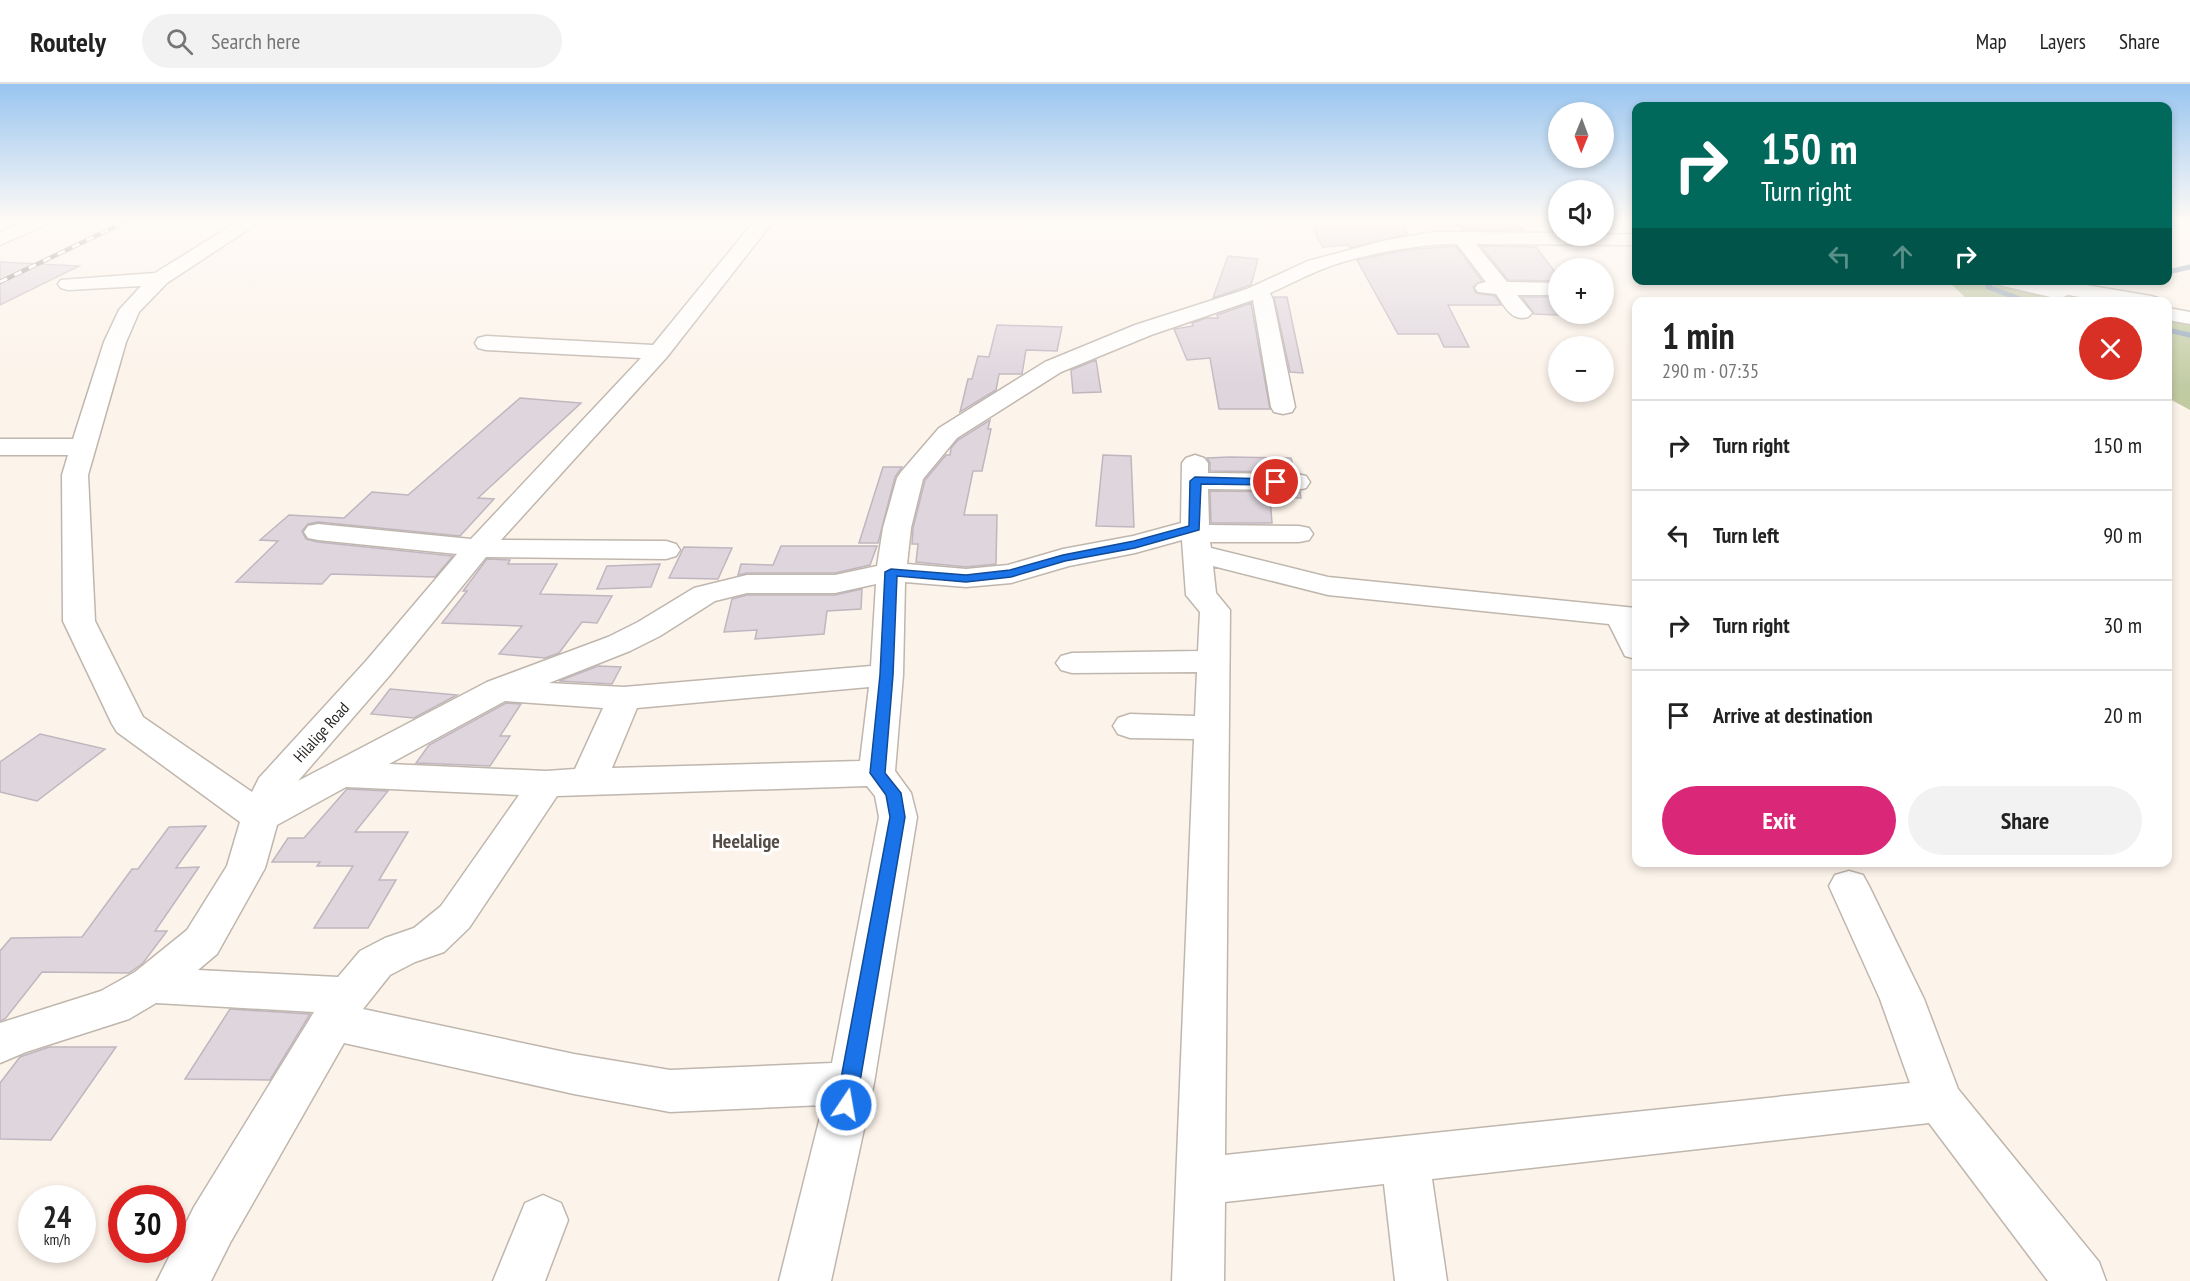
<!DOCTYPE html>
<html lang="en">
<head>
<meta charset="utf-8">
<style>
  body { margin:0; font-family:"PT Sans Narrow",sans-serif; background:#f2f2f2; color:#222; height:100vh; display:flex; flex-direction:column; font-size:22px; white-space:nowrap }
  * { box-sizing:border-box; margin:0 }
  p { font-size:20px; color:#767676 }
  .icon { flex:none; width:33px; height:33px; fill:none; stroke:currentColor; stroke-width:2; stroke-linecap:round; stroke-linejoin:round }
  .map { position:relative; flex:1; overflow:hidden }
  .drawer { position:absolute; left:1632px; top:213px; width:540px; height:570px; display:flex; flex-direction:column; background:#fff; border-radius:12px; box-shadow:0 3px 9px #0003 }
  .drawer>* { flex:none }
  .top-card { position:absolute; left:1632px; top:18px; width:540px; height:183px; border-radius:12px; box-shadow:0 3px 9px #0003; background:#00695c; color:#fff; overflow:hidden }
  .needle { width:39px; rotate:181deg }
  .buttons { position:absolute; left:1548px; top:18px; display:grid; gap:12px }
  .buttons a { display:grid; place-items:center; width:66px; height:66px; border-radius:50%; background:#fff; box-shadow:0 3px 9px #0003; font-size:30px }
  .speed { position:absolute; left:18px; top:1101px; display:flex; gap:12px; font-size:30px; font-weight:700; text-align:center }
  .speed>* { display:grid; place-content:center; width:78px; height:78px; border-radius:50%; background:#fff; box-shadow:0 3px 9px #0003; line-height:1 }
  .speed small { font-size:15px; font-weight:400 }
  .speed .limit { border:9px solid #d22; background:#fff; color:#111 }
  .pin { position:absolute; display:grid; place-items:center; width:51px; height:51px; color:#fff; margin:-26px; border:3px solid #fff; border-radius:50%; box-shadow:0 2px 6px #0007 }
  .me { position:absolute; width:66px; margin:-33px; rotate:12deg; stroke-linejoin:round; filter:drop-shadow(0 0 4px #0008) }
  .turn { display:flex; align-items:center; gap:21px; height:126px; padding:0 30px; font-size:27px }
  .turn .icon { width:78px; height:78px; stroke-width:2.5 }
  .turn b { display:block; font-size:42px; line-height:51px }
  .lanes { display:flex; align-items:center; height:57px; padding:0 30px; background:#0003; justify-content:center; gap:30px; direction:ltr }
  .lanes .off { opacity:.35 }
  .round { display:grid; place-items:center; flex:none; width:63px; height:63px; border-radius:32px; background:#f2f2f2 }
  .headline { display:flex; align-items:center; justify-content:space-between; height:102px; padding:0 30px }
  h1 { font-size:36px; font-weight:700; line-height:45px }
  .action { display:flex; gap:12px; margin-top:auto; padding:12px 30px }
  .action a { flex:1; height:69px; border-radius:36px; background:#db2777; color:#fff; font-size:24px; font-weight:700; line-height:69px; text-align:center }
  .action a+a { background:#f2f2f2; color:#222 }
  ul { padding:0; list-style:none }
  li { display:flex; align-items:center; gap:18px; height:90px; padding:0 30px; border-top:2px solid #e0e0e0 }
  li div { flex:1 }
  li b { display:block; font-size:22px }
  li em { font-style:normal }
  header { display:flex; align-items:center; gap:36px; box-sizing:border-box; height:84px; padding:0 30px; background:#fff; border-bottom:2px solid #e0e0e0 }
  header strong { font-size:28px }
  nav { display:flex; gap:33px; margin-inline-start:auto; font-size:21px }
  .search { width:420px; height:54px; background:#f2f2f2; display:flex; align-items:center; gap:15px; box-sizing:border-box; padding:0 21px; border-radius:33px; color:#767676; font-size:22px }
  .map>svg:first-child { display:block }
  .green { fill:#c1cba2 }
  .lines { fill:none; stroke-linecap:round; stroke-linejoin:round }
  .stream { stroke:#94a7bb; stroke-width:5 }
  .building { fill:#ded5dd; stroke:#c0b6bf; stroke-width:1.5 }
  .minor-casing { stroke:#bfb6ad; stroke-width:3 }
  .minor { fill:#fff; fill-rule:evenodd }
  .rail-casing { stroke:#827c77; stroke-width:4.5 }
  .rail { stroke:#fff; stroke-width:3; stroke-dasharray:8; stroke-linecap:butt }
  .route { fill:#1a73e8; stroke:#114b97; stroke-width:1.5 }
  .labels { text-anchor:middle; dominant-baseline:central; stroke-width:6; stroke-linejoin:round; paint-order:stroke }
  .street-label { font-size:16px; fill:#292623; stroke:#fff }
  .quarter-label { font-size:20px; font-weight:bold; fill:#544c45; stroke:#fff }
</style>
</head>
<body>
<header>
<strong>Routely</strong>
<div class="search"><svg class="icon" aria-label="search" viewBox="0 0 24 24"><circle cx="10" cy="10" r="6"/><path d="M15 15l6 6"/></svg>Search here</div>
<nav><a>Map</a><a>Layers</a><a>Share</a></nav>
</header>
<div class="map">
<svg width="2190" height="1197" viewBox="0 0 2190 1197">
  <rect width="100%" height="100%" fill="#fcf3ea"/>
  <path class="green" d="M1948 197H1970L2072 217H1969Z
    M2168 236 2190 240V326L2168 314Z"/>
  <g class="lines">
    <path class="stream" d="M2168 188 2190 183
      M1993 196 1988 203 2028 218
      M2168 246 2190 251"/>
  </g>
  <path class="building" d="M1312 135 1402 137 1408 150 1350 164 1349 161 1323 163 1317 153Z
    M1456 139 1518 140 1523 146H1462Z
    M1456 162 1482 197 1473 203 1476 209 1495 212 1501 221H1448L1469 263H1444L1438 250H1398L1357 176 1406 166Z
    M1481 162 1536 163 1558 192V197L1508 196Z
    M1228 172 1258 175 1251 201 1213 214Z
    M0 178 79 182 0 221Z
    M1274 213H1287L1303 289 1290 288Z
    M1522 213H1558V231L1534 230Z
    M1251 219 1270 325H1219L1210 274 1187 276 1174 245 1193 242 1192 239 1206 234H1218L1217 231Z
    M997 241 1062 243 1057 267 1026 266 1022 290H999L996 306 960 328 968 295H972L978 272 989 273Z
    M1096 276 1101 308 1073 309 1071 286Z
    M520 314 581 319 478 414 494 415 460 452 318 438 308 440 302 447 306 455 318 458 453 472 435 493 331 490 322 500 236 498 278 457 260 456 289 431 344 434 372 408 408 411Z
    M990 336 988 345H991L982 387H973L964 431H997L996 480 966 483 916 478 918 460H912L913 444 925 396 946 371H950L951 364 958 356Z
    M1103 371 1131 372 1134 443 1096 442Z
    M1230 373 1291 374 1295 388 1210 387V379L1207 374Z
    M883 383H902L895 393 878 459H859Z
    M1210 407 1300 408 1301 414 1270 413 1272 439H1211Z
    M781 462H877L870 481 835 489H747L738 491 741 480 773 481Z
    M684 463 732 464 718 495 669 494Z
    M487 475 510 476 508 480H557L540 510 612 512 597 539 582 538 559 569 545 574 499 570 522 542 442 539 467 507H463Z
    M660 480 651 503 597 505 607 482Z
    M862 505 861 525 827 527 824 550 755 555 757 546 724 548 732 515 747 511H835Z
    M598 582 621 583 612 600 559 597Z
    M390 605 457 611 414 634 371 630Z
    M506 619 521 620 500 652H510L490 682 416 679 429 661Z
    M40 650 105 665 37 717 0 708V678Z
    M347 705 388 707 355 748H408L379 796H396L368 844H314L353 782H317L320 778H272L288 754H304Z
    M206 742 176 784 199 783 155 847H167L143 879 129 889 42 888 5 935 0 937V867L11 854 82 853 132 785H138L169 743Z
    M230 925 310 930 270 996 185 995Z
    M49 963H116L51 1056 0 1055V999L20 973Z"/>
  <g class="lines">
    <defs>
      <path id="minor" d="M29 135H53L50 139 0 161V148Z
        M242 135H264L167 199 139 228 126 258 88 391 95 537 143 633 252 708 259 694 366 577 457 470 318 456 308 454 304 448 308 442 318 440 471 455 641 274 486 266 478 264 475 259 478 254 486 252 653 261 756 135H775L667 273 501 456 666 457 676 460 680 466 676 472 666 475 486 473 390 591 298 697 487 598 608 553 638 538 694 504 747 491H835L877 482 883 444 897 394 901 388 939 344 1045 278 1135 241 1247 205 1308 177 1387 156 1434 148 1558 149V152L1636 150V161L1476 160 1507 198 1558 199V211H1517L1532 229 1528 233C1511 238 1505 222 1496 210L1478 208 1475 204 1478 200 1486 198 1457 160C1417 160 1357 171 1320 186 1303 193 1286 202 1270 209L1273 216 1295 323 1292 328 1283 330 1274 328 1271 323 1253 216 1151 251 1061 288 957 354 923 395 911 444 907 480 966 485 1008 481 1063 465 1133 452 1181 439 1182 379 1186 374 1195 371 1204 374 1208 379V389L1297 390 1306 392 1310 398 1306 404 1297 406 1208 405 1209 441 1299 442 1309 444 1313 450 1309 456 1299 458H1210L1211 464 1328 493 1636 524V575L1625 572 1609 540 1328 511 1213 482 1216 509 1230 526 1225 1071 1910 999 1880 915 1829 802 1835 791 1849 787 1863 791 1869 802 1924 915 1958 1005 2099 1178 2106 1197H2048L1929 1039 1432 1095 1447 1197H1395L1384 1100 1225 1118 1224 1197H1172L1194 655 1130 654 1118 650 1113 642 1118 634 1130 630 1195 632 1197 588 1072 589 1061 586 1056 579 1061 572 1072 569 1198 567 1200 528 1186 511 1182 456 1135 469 1069 482 1011 499 966 503 905 498 903 591 895 687 911 709 917 733 874 999 831 1197H779L823 1021 670 1028 574 1010 344 959 230 1159 211 1197H157L194 1123 314 928 156 919 129 935 26 968 0 979V939L101 907 135 888 187 846 227 782 240 738 117 648 112 640 63 537 62 391 68 371H0V355H73L104 258 119 226 141 202 68 206 61 204 58 200 61 196 155 189ZM876 500 871 582 624 603 549 599 630 567 660 552 715 517 747 509H835ZM869 603 860 677 612 684 637 624ZM505 617 603 624 575 685 546 687 389 680ZM867 702 875 712 879 733 832 979 670 986 574 970 363 925 390 891 415 878 444 868 469 844 557 712ZM346 703 519 711 441 822 414 844 385 854 360 867 338 893 198 886 217 870 265 784 277 741Z
        M1992 196H2056L2151 212 2158 214 2161 218H2110L2068 211 2059 215 1995 200Z
        M2168 224 2190 228V240L2168 236Z
        M543 1111 561 1119 568 1136 545 1197H493L525 1119Z"/>
    </defs>
    <use href="#minor" class="minor-casing"/>
    <use href="#minor" class="minor"/>
    <defs>
      <path id="rail" d="M0 198 131 135"/>
    </defs>
    <use href="#rail" class="rail-casing"/>
    <use href="#rail" class="rail"/>
  </g>
  <linearGradient id="sky" x2="0" y2="1"><stop stop-color="#99c5f0"/><stop offset="0.45" stop-color="#fefaf6"/><stop offset="1" stop-color="#fefaf6" stop-opacity="0"/></linearGradient>
  <rect width="2190" height="303" fill="url(#sky)"/>
  <path class="route" d="M1195 393 1276 395 1282 398 1276 401 1201 400 1199 446 1135 464 1065 477 1011 493 966 498 897 492 893 591 885 689 901 709 905 733 856 1021 853 1027 846 1030 839 1027 836 1021 890 733 886 711 870 689 880 591 885 488 891 485 966 491 1010 486 1063 471 1134 457 1189 442 1190 397Z"/>
  <g class="labels">
    <g class="street-label">
      <text transform="translate(321 648) rotate(-48)">Hilalige Road</text>
    </g>
    <g class="quarter-label">
      <text x="746" y="757">Heelalige</text>
    </g>
  </g>
</svg>
<div class="buttons">
<a><svg class="needle" viewBox="-14 -14 28 28"><path d="M0-13l5 13h-10z" fill="#e53935"/><path d="M0 13l5-13h-10z" fill="#767676"/></svg></a>
<a><svg class="icon" aria-label="sound" viewBox="0 0 24 24"><path d="M4 9h4l5-4v14l-5-4H4zM17 9q2 3 0 6"/></svg></a>
<a>+</a>
<a>−</a>
</div>
<div class="speed"><div>24<small>km/h</small></div><div class="limit">30</div></div>
<div class="pin" style="left:1276px;top:398px;background:#d93025"><svg class="icon" aria-label="arrive" viewBox="0 0 24 24"><path d="M6 21V4h12l-3 4 3 4H6"/></svg></div>
<svg class="me" style="left:846px;top:1021px" viewBox="-20 -20 40 40"><circle r="17" fill="#1a73e8" stroke="#fff" stroke-width="3"/><path d="M0-11L8 9 0 5-8 9z" fill="#fff"/></svg>
<div class="top-card">
<div class="turn"><svg class="icon" aria-label="right" viewBox="0 0 24 24"><path d="M7 20v-9h11M14 6l5 5-5 5"/></svg><div><b>150 m</b>Turn right</div></div>
<div class="lanes"><svg class="icon off" aria-label="left" viewBox="0 0 24 24"><path d="M17 20v-9H6M10 6l-5 5 5 5"/></svg><svg class="icon off" aria-label="ahead" viewBox="0 0 24 24"><path d="M12 20V5M6 11l6-6 6 6"/></svg><svg class="icon" aria-label="right" viewBox="0 0 24 24"><path d="M7 20v-9h11M14 6l5 5-5 5"/></svg></div>
</div>
<section class="drawer">
<div class="headline"><div><h1>1 min</h1><p>290 m · 07:35</p></div><a class="round" style="background:#d93025;color:#fff"><svg class="icon" aria-label="close" viewBox="0 0 24 24"><path d="M6 6l12 12M18 6L6 18"/></svg></a></div>
<ul>
<li><svg class="icon" aria-label="right" viewBox="0 0 24 24"><path d="M7 20v-9h11M14 6l5 5-5 5"/></svg><div><b>Turn right</b></div><em>150 m</em></li>
<li><svg class="icon" aria-label="left" viewBox="0 0 24 24"><path d="M17 20v-9H6M10 6l-5 5 5 5"/></svg><div><b>Turn left</b></div><em>90 m</em></li>
<li><svg class="icon" aria-label="right" viewBox="0 0 24 24"><path d="M7 20v-9h11M14 6l5 5-5 5"/></svg><div><b>Turn right</b></div><em>30 m</em></li>
<li><svg class="icon" aria-label="arrive" viewBox="0 0 24 24"><path d="M6 21V4h12l-3 4 3 4H6"/></svg><div><b>Arrive at destination</b></div><em>20 m</em></li>
</ul>
<div class="action"><a>Exit</a><a>Share</a></div>
</section>
</div>
</body>
</html>
